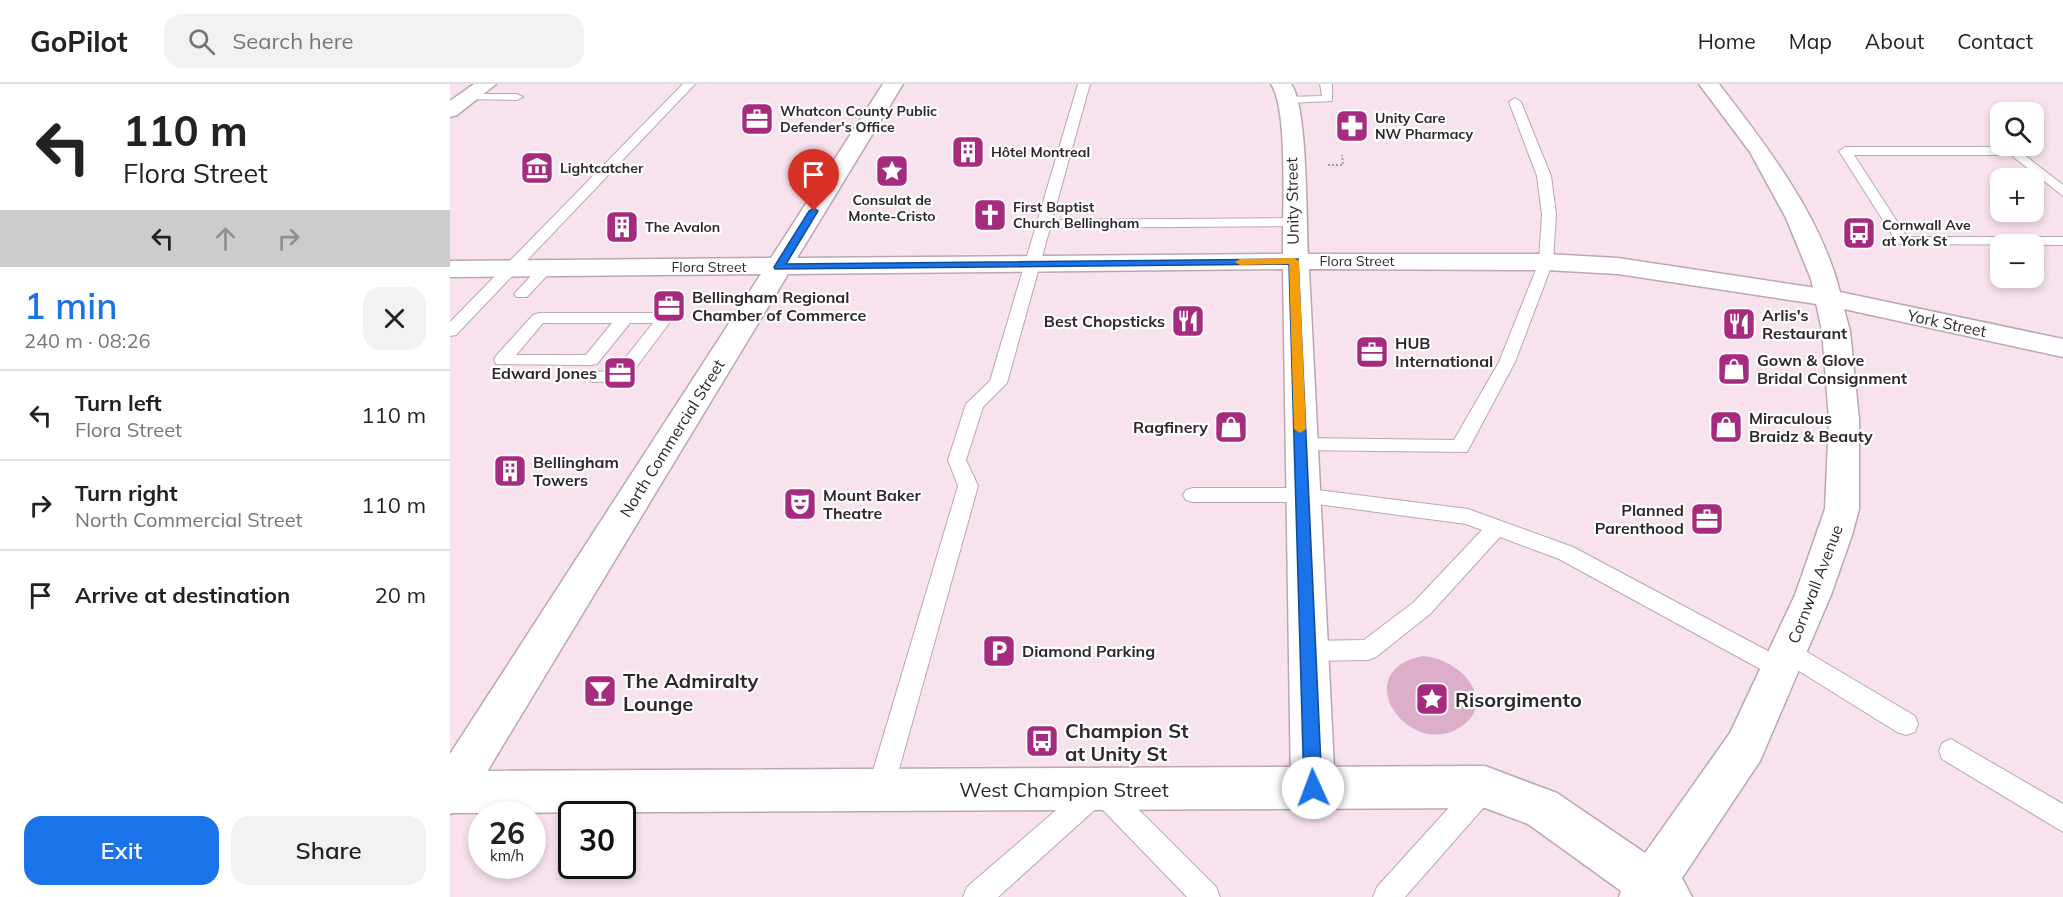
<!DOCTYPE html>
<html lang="en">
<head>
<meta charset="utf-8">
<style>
  body { margin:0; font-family:Mulish,sans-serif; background:#f2f2f2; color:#222; height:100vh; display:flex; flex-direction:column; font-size:22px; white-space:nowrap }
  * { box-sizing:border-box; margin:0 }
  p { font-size:20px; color:#767676 }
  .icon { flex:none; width:33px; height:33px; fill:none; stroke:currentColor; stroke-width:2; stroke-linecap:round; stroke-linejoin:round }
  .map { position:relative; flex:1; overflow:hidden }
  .sheet { display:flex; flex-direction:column; background:#fff; width:450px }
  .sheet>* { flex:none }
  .top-card { background:#fff; color:#222; overflow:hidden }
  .controls { position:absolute; left:1540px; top:18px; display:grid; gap:12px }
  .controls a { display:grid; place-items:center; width:54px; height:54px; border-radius:12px; background:#fff; box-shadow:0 3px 9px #0003; font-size:30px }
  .speed { position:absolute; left:18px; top:717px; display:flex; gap:12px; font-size:30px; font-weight:700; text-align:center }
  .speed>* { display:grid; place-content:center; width:78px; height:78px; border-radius:50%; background:#fff; box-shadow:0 3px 9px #0003; line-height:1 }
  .speed small { font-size:15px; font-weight:400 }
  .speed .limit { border:3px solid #111; border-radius:9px; background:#fff; color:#111 }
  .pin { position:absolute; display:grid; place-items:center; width:51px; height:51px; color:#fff; margin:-62px -26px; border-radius:50% 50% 50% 0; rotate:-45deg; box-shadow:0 0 6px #0007 }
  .pin .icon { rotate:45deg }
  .me { position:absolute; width:66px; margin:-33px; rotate:358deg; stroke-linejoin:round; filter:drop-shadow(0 0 4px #0008) }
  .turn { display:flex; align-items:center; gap:21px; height:126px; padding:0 24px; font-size:27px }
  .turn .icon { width:78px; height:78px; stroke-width:2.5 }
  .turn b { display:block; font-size:42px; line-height:51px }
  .lanes { display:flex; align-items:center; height:57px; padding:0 24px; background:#0003; justify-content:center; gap:30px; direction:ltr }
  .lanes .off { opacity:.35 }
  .round { display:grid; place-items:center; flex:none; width:63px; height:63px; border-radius:18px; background:#f2f2f2 }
  .overview { display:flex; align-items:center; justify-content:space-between; height:102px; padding:0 24px }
  h1 { font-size:36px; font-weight:600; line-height:45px; color:#1a73e8 }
  .button { display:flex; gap:12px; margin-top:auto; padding:12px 24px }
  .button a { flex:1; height:69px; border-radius:18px; background:#1a73e8; color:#fff; font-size:24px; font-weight:600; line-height:69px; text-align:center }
  .button a+a { background:#f2f2f2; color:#222 }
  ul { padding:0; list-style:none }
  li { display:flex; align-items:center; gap:18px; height:90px; padding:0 24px; border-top:2px solid #e0e0e0 }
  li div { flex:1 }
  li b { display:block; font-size:22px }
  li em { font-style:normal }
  header { display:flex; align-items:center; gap:36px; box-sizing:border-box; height:84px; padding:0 30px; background:#fff; border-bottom:2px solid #e0e0e0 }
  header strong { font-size:28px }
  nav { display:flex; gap:33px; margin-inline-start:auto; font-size:21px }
  .search { width:420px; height:54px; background:#f2f2f2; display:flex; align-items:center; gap:15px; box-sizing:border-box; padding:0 21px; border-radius:18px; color:#767676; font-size:22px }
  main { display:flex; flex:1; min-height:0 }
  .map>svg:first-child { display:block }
  .green { fill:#dcaec8 }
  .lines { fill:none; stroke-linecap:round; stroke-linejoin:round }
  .lane-casing { stroke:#bba7b2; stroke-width:2 }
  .street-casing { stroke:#bba7b2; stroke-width:3 }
  .secondary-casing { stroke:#bba7b2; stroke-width:3 }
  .path { stroke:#a999a2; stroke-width:2; stroke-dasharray:2 2; stroke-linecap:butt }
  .lane { fill:#fff; fill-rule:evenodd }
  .street { fill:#fff; fill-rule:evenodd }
  .secondary { fill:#fff; fill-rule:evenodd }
  .route { fill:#1a73e8; stroke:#114b97; stroke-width:1.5 }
  .slow { fill:#f59e0b }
  .labels { text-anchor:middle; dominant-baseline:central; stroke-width:4.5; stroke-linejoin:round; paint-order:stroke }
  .far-poi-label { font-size:14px; font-weight:bold; fill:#2f272b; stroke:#fff; text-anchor:start }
  .far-street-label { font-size:14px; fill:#2f272b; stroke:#fff }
  .street-label { font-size:16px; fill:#2f272b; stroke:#fff }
  .poi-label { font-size:16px; font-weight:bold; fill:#2f272b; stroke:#fff; text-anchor:start }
  .near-poi-label { font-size:20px; font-weight:bold; fill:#2f272b; stroke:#fff; text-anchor:start }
  .near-street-label { font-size:20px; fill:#2f272b; stroke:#fff }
</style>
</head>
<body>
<header>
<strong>GoPilot</strong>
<div class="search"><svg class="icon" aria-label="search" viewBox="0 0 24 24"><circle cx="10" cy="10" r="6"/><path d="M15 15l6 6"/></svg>Search here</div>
<nav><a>Home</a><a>Map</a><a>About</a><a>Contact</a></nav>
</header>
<main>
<section class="sheet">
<div class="top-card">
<div class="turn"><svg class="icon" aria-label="left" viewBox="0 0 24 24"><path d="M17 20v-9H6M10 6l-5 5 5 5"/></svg><div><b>110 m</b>Flora Street</div></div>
<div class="lanes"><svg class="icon" aria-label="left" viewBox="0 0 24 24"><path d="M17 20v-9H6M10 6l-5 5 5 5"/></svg><svg class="icon off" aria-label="ahead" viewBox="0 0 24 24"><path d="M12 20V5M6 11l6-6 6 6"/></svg><svg class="icon off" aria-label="right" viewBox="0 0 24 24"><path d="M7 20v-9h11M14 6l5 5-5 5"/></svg></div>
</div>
<div class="overview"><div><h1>1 min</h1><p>240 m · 08:26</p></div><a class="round"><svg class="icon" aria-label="close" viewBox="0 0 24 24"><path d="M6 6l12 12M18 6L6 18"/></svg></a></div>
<ul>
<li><svg class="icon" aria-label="left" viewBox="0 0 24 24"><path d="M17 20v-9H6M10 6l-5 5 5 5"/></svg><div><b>Turn left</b><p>Flora Street</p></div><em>110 m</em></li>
<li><svg class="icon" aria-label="right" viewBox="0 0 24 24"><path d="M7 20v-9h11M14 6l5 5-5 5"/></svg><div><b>Turn right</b><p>North Commercial Street</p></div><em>110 m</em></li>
<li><svg class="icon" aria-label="arrive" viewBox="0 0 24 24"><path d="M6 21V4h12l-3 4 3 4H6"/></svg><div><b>Arrive at destination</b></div><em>20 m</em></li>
</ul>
<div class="button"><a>Exit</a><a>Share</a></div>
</section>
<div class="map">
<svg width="1613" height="813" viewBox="0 0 1613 813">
  <rect width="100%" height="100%" fill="#f8e2ee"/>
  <path class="green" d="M972 572C1011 574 1050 619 1009 644 958 675 897 588 972 572Z"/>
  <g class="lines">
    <defs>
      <path id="lane" d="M233 0H245L6 251 0 252V238Z
        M628 0H640L602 136 843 134 850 138 843 142 600 144 557 299 533 323 516 376 528 402 443 707 439 716 430 719 421 716 417 707 508 402 498 376 516 320 540 297Z
        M870 0H882V17L838 19 832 16 838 13 872 12Z
        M19 10H67L73 13 67 16 15 15 13 13Z
        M1065 14 1071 18 1101 92 1106 130 1103 178 1065 278 1017 368 843 366 841 361 843 356 850 354 1004 356 1049 278 1089 178 1092 130 1087 92 1059 18Z
        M1395 63H1564L1613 101V112L1561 71H1404L1457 153H1613V161L1448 160 1389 67Z
        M96 179 104 184 101 187 77 213H67L64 210 67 207 91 181Z
        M89 229H215L223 234 176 297 142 298 133 292 136 288 165 287 203 239H180L147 280 141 281 46 280 44 276 46 272 83 231ZM93 239H162L136 271H66Z
        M743 404H852L1018 425 1123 463 1329 573 1328 569 1331 562 1339 559 1347 562 1465 632 1468 640 1465 648 1456 651 1447 648 1341 582 1339 592 1331 595 1323 592 1109 475 1050 453 980 530 926 573 918 576 859 577 851 574 848 567 851 560 859 557 914 556 964 518 1032 446 1016 440 852 418H743L736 416 733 411 736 406Z
        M1501 655 1613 720V748L1492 675 1489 667 1492 659Z
        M650 693 659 696 766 803 770 813H737L649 722 548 813H513L517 803 641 696Z
        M1033 693 1042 696 1046 705 1042 714 955 813H923L927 803 1024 696Z"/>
      <path id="street" d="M24 0H46L7 31 0 33V17Z
        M433 0H453L347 174 833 170C832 134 839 25 821 0H841C858 22 856 137 858 170H1096L1168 174 1380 206 1389 208 1393 214 1389 220 1380 222 1168 190 1096 186 859 185 885 704 878 719 863 725 848 719 841 704 833 185 338 190 15 724 0 730V670L311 190 0 193V177L321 174Z"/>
      <path id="secondary" d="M1249 0H1269C1316 61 1371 132 1390 208L1613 255V273L1394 225 1400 247 1409 335V425L1402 451 1381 511 1310 677 1232 794 1242 813H1169L1171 807 1078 740 1035 724 0 729V687L1035 682 1107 709 1195 769 1280 649 1345 511 1375 425 1379 335 1372 247 1361 195 1336 134 1300 68Z"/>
    </defs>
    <use href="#lane" class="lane-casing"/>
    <use href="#street" class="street-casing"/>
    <use href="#secondary" class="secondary-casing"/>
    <path class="path" d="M878 81H893L892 71"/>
    <use href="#lane" class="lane"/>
    <use href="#street" class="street"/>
    <use href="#secondary" class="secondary"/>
  </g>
  <path class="route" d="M364 124 368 127 336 180 848 175 872 704 869 710 863 713 857 710 854 704 839 180 325 185 324 183 359 127Z"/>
  <path class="slow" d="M844 174 849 177 856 345 850 349 844 345 839 180 790 181 785 178 790 175Z"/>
  <defs>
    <symbol id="office-square" viewBox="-11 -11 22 22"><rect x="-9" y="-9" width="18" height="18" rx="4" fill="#a62b7f" stroke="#fff"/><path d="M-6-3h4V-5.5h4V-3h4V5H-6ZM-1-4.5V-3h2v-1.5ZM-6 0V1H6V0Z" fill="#fff"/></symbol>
    <symbol id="pharmacy-square" viewBox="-11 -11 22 22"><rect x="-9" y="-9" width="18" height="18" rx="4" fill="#a62b7f" stroke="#fff"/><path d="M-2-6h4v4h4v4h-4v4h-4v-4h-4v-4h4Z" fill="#fff"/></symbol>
    <symbol id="building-square" viewBox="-11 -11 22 22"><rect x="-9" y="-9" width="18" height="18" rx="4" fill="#a62b7f" stroke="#fff"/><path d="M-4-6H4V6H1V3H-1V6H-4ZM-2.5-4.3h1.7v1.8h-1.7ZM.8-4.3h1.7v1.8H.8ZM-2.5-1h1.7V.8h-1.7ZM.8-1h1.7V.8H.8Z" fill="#fff"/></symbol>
    <symbol id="museum-square" viewBox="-11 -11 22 22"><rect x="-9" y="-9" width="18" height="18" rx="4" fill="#a62b7f" stroke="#fff"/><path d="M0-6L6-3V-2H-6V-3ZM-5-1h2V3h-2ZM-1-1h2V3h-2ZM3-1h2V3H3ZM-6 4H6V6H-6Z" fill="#fff"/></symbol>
    <symbol id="sight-square" viewBox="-11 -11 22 22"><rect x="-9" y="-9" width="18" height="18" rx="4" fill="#a62b7f" stroke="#fff"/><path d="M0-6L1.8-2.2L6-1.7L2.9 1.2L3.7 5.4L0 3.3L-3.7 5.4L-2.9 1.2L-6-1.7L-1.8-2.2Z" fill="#fff"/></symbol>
    <symbol id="church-square" viewBox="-11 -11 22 22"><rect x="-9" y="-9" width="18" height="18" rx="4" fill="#a62b7f" stroke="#fff"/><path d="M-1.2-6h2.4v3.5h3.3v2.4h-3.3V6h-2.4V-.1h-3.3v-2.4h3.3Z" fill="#fff"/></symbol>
    <symbol id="bus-square" viewBox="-11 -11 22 22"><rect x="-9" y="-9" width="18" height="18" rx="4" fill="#a62b7f" stroke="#fff"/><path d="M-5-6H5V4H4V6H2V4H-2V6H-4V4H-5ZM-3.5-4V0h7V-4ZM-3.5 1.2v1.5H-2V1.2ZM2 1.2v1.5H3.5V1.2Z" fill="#fff"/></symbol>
    <symbol id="restaurant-square" viewBox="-11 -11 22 22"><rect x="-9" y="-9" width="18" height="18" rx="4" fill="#a62b7f" stroke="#fff"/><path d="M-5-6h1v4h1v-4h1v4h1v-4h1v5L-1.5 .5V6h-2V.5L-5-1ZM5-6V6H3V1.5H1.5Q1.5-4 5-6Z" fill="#fff"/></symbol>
    <symbol id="shop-square" viewBox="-11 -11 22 22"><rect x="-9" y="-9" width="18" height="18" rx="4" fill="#a62b7f" stroke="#fff"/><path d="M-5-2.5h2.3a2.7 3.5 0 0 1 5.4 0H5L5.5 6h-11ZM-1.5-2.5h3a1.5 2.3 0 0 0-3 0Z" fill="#fff"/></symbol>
    <symbol id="theatre-square" viewBox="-11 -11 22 22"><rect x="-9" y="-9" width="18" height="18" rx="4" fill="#a62b7f" stroke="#fff"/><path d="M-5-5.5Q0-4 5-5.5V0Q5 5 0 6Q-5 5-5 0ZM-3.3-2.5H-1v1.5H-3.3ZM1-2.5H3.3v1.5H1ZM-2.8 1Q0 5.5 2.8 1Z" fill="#fff"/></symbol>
    <symbol id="parking-square" viewBox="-11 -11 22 22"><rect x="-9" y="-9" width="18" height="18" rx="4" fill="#a62b7f" stroke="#fff"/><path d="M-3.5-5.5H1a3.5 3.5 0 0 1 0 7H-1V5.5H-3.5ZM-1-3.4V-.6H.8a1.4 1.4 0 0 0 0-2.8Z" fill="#fff"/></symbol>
    <symbol id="bar-square" viewBox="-11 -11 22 22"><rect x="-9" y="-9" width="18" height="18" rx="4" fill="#a62b7f" stroke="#fff"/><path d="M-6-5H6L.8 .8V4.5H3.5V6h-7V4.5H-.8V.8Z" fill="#fff"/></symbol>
  </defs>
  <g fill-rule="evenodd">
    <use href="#office-square" x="288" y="16" width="38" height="38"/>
    <use href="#pharmacy-square" x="883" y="23" width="38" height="38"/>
    <use href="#building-square" x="499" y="49" width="38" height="38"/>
    <use href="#museum-square" x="68" y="65" width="38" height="38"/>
    <use href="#sight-square" x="423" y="68" width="38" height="38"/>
    <use href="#church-square" x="521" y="112" width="38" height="38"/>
    <use href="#building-square" x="153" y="124" width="38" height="38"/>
    <use href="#bus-square" x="1390" y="130" width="38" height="38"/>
    <use href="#office-square" x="200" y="203" width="38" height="38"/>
    <use href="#restaurant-square" x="719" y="218" width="38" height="38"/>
    <use href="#restaurant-square" x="1270" y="221" width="38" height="38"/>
    <use href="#office-square" x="903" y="249" width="38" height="38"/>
    <use href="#shop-square" x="1265" y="266" width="38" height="38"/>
    <use href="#office-square" x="151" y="270" width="38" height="38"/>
    <use href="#shop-square" x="762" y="324" width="38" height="38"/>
    <use href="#shop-square" x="1257" y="324" width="38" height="38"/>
    <use href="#building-square" x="41" y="368" width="38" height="38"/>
    <use href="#theatre-square" x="331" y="401" width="38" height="38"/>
    <use href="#office-square" x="1238" y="416" width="38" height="38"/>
    <use href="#parking-square" x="530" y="548" width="38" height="38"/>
    <use href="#bar-square" x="131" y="588" width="38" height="38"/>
    <use href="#sight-square" x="963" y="596" width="38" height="38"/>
    <use href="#bus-square" x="573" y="638" width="38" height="38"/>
  </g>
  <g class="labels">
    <g class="far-poi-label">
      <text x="330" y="27">Whatcon County Public<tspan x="330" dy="16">Defender's Office</tspan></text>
      <text x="925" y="34">Unity Care<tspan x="925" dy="16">NW Pharmacy</tspan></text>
      <text x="541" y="68">Hôtel Montreal</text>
      <text x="110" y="84">Lightcatcher</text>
      <text x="442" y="116" text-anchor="middle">Consulat de<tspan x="442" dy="16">Monte-Cristo</tspan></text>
      <text x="563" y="123">First Baptist<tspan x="563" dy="16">Church Bellingham</tspan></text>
      <text x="1432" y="141">Cornwall Ave<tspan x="1432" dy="16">at York St</tspan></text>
      <text x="195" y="143">The Avalon</text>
    </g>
    <g class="far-street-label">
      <text x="907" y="177">Flora Street</text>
      <text x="259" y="183">Flora Street</text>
    </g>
    <g class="street-label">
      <text transform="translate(842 117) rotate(-91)">Unity Street</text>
      <text transform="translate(1497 239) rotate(12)">York Street</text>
      <text transform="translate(222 354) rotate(-58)">North Commercial Street</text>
      <text transform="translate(1365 500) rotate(-69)">Cornwall Avenue</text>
    </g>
    <g class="poi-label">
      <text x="242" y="213">Bellingham Regional<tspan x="242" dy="18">Chamber of Commerce</tspan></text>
      <text x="1312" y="231">Arlis's<tspan x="1312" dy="18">Restaurant</tspan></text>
      <text x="715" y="237" text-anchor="end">Best Chopsticks</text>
      <text x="945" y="259">HUB<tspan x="945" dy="18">International</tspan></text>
      <text x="1307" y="276">Gown &amp; Glove<tspan x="1307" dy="18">Bridal Consignment</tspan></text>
      <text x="147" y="289" text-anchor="end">Edward Jones</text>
      <text x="1299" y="334">Miraculous<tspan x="1299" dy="18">Braidz &amp; Beauty</tspan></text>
      <text x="758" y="343" text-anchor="end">Ragfinery</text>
      <text x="83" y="378">Bellingham<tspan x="83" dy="18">Towers</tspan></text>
      <text x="373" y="411">Mount Baker<tspan x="373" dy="18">Theatre</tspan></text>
      <text x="1234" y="426" text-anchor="end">Planned<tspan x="1234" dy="18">Parenthood</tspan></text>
      <text x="572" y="567">Diamond Parking</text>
    </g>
    <g class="near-poi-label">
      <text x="173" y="596">The Admiralty<tspan x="173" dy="23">Lounge</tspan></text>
      <text x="1005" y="615">Risorgimento</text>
      <text x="615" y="646">Champion St<tspan x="615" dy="23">at Unity St</tspan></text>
    </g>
    <g class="near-street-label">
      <text x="614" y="705">West Champion Street</text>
    </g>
  </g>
</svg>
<div class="controls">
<a><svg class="icon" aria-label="search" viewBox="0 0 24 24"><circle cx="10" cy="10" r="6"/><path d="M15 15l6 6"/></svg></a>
<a>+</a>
<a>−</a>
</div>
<div class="speed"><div>26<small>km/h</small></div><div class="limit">30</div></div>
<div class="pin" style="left:364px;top:127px;background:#d93025"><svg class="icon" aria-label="arrive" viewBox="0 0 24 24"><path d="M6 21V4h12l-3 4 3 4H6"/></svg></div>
<svg class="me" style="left:863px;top:704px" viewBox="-20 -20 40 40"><circle r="19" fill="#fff"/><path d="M0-13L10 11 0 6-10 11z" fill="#1a73e8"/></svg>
</div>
</main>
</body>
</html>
